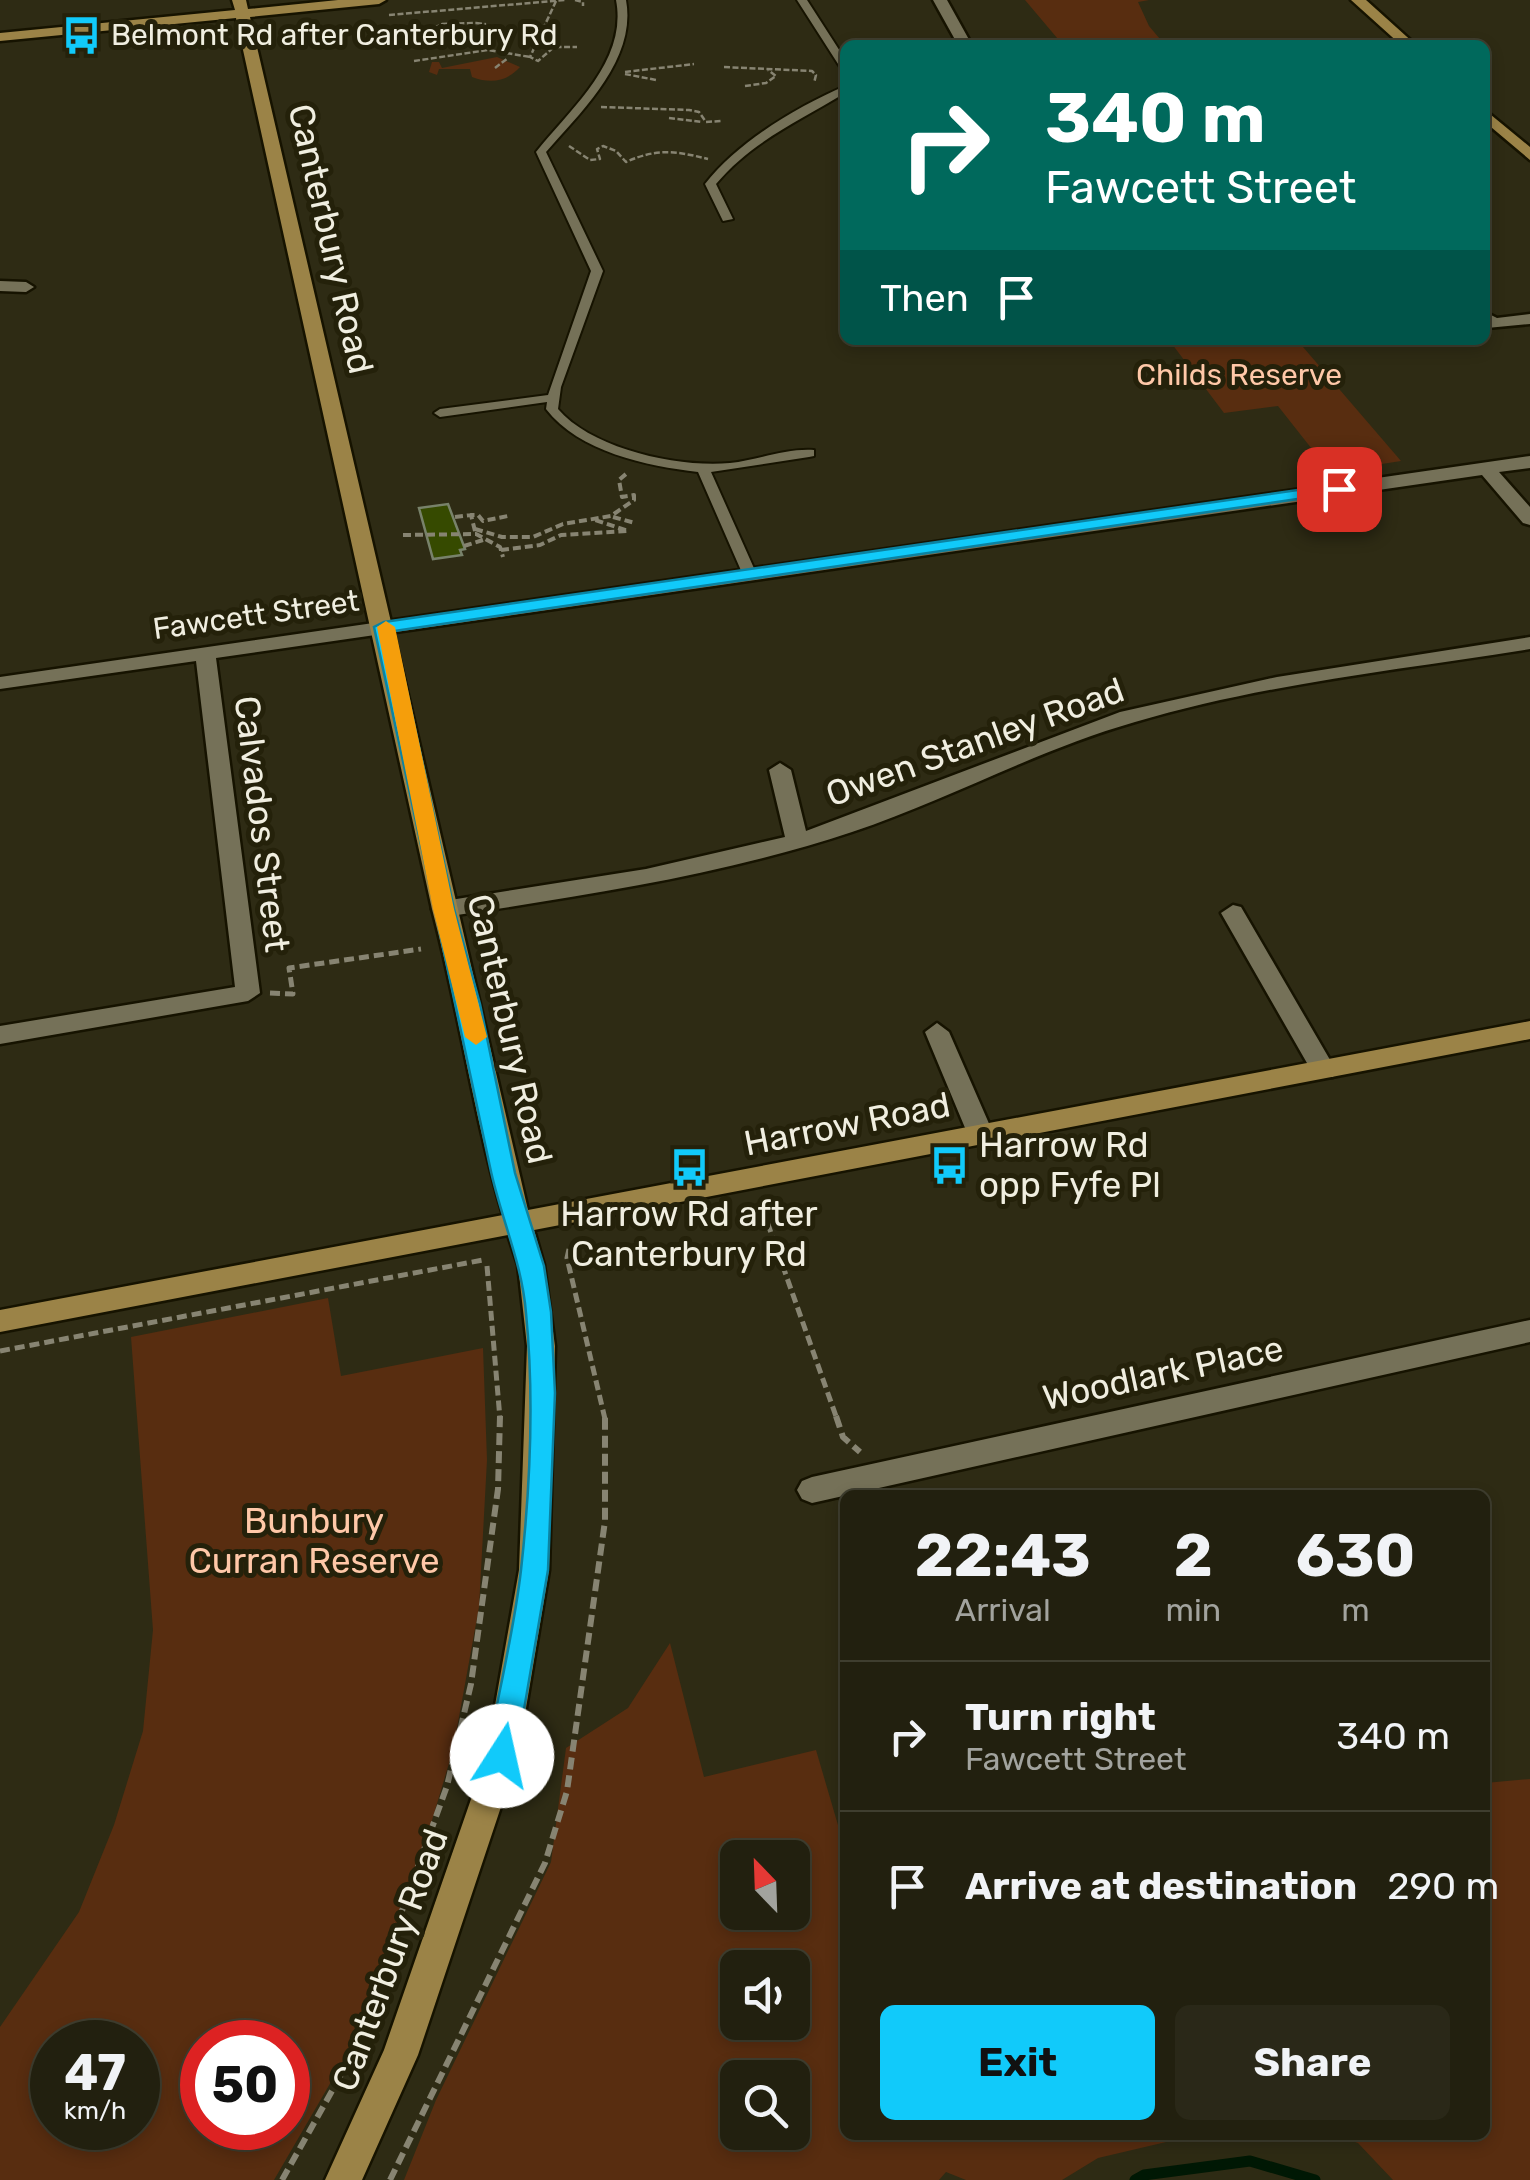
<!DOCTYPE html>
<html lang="en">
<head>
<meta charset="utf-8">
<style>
  body { margin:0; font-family:Rubik,sans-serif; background:#2a2818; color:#f1f3f6; height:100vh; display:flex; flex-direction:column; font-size:38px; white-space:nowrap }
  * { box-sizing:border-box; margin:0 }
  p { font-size:32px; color:#a2a39e }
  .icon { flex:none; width:55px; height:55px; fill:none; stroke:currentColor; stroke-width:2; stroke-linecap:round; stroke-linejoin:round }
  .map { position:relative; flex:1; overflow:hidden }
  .side { position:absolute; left:840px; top:1490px; width:650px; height:650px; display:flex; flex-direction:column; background:#22200f; border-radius:15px; box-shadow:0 5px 15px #0003,0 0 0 2px #3f3e2f }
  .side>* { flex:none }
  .banner { position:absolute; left:840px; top:40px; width:650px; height:305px; border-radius:15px; box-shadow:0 5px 15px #0003,0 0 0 2px #3f3e2f; background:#00695c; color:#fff; overflow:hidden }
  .needle { width:65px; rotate:337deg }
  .buttons { position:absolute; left:720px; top:1840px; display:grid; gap:20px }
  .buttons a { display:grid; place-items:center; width:90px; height:90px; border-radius:15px; background:#22200f; box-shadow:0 5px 15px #0003,0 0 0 2px #3f3e2f; font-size:50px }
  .speed { position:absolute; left:30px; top:2020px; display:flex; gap:20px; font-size:50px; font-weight:700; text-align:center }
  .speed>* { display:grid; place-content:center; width:130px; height:130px; border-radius:50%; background:#22200f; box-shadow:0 5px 15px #0003,0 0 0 2px #3f3e2f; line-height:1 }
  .speed small { font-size:25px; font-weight:400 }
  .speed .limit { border:15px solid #d22; background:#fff; color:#111 }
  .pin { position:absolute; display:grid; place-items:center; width:85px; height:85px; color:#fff; margin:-42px; border-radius:20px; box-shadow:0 5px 15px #0006 }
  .me { position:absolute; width:110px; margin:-55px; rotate:10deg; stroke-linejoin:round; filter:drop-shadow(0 0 8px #0008) }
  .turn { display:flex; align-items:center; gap:35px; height:210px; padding:0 40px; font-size:45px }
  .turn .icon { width:130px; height:130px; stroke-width:2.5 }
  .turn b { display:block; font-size:70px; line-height:85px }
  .then { display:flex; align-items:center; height:95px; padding:0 40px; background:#0003; gap:20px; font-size:38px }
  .eta { display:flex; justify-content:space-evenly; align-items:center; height:170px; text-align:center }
  .eta b { font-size:60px; font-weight:700; line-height:70px }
  .cta { display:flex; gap:20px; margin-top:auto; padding:20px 40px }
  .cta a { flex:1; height:115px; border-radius:15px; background:#11cafa; color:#111; font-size:40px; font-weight:700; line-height:115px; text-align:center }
  .cta a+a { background:#2a2818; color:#f1f3f6 }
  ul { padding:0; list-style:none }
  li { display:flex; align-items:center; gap:30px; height:150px; padding:0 40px; border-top:2px solid #3f3e2f }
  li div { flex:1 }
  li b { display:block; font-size:38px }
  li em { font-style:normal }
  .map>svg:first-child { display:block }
  .green { fill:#582d10; fill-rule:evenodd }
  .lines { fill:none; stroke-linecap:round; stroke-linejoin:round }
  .stream { stroke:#001804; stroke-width:11 }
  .building { fill:#364a00; stroke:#78826a; stroke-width:2.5 }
  .lane-casing { stroke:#161300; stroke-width:4 }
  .street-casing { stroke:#161300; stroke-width:5 }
  .secondary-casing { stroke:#161300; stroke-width:5 }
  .path-far3 { stroke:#878472; stroke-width:2.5; stroke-dasharray:6 2.5; stroke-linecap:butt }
  .path-far2 { stroke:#878472; stroke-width:4; stroke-dasharray:8 4; stroke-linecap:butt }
  .path-far1 { stroke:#878472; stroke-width:5; stroke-dasharray:10 5; stroke-linecap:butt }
  .path { stroke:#878472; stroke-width:6; stroke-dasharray:12 6; stroke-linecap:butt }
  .lane { fill:#757158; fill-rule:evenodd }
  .street { fill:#757158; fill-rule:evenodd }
  .secondary { fill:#9b8347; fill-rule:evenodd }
  .route { fill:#11cafa; stroke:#0b83a2; stroke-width:2.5 }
  .slow { fill:#f59e0b }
  .labels { text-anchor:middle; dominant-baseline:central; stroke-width:10; stroke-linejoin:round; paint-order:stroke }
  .far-poi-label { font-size:30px; fill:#f0eee0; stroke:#24210a; text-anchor:start }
  .far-park-label { font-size:30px; fill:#ffc8a8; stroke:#24210a }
  .far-street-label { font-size:30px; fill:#f0eee0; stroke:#24210a }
  .street-label { font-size:35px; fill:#f0eee0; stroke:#24210a }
  .poi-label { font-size:35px; fill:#f0eee0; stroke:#24210a; text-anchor:start }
  .park-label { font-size:35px; fill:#ffc8a8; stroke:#24210a }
</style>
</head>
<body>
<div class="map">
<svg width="1530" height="2180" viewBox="0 0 1530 2180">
  <rect width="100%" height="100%" fill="#2e2b14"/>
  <path class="green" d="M1025 0H1149L1138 2 1149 26 1165 45H1063Z
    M497 57 520 67C506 82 491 84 472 77L470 69H439L437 75 429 72 432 62H439L442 68Z
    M1169 340H1297L1401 461 1330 472 1278 406 1224 413Z
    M328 1298 341 1376 483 1348 487 1460 479 1607 453 1750 378 2001 274 2180H0V2027L79 1912 114 1825 143 1731 153 1630 131 1337ZM138 2042V2128H52V2042ZM288 2042V2128H202V2042Z
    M670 1643 704 1777 816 1750 845 1849V2135H1196L1098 2158 1062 2180H966L946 2172 939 2180H404L436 2100 551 1862 566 1748 628 1708ZM738 1858H792V1912H738ZM738 1968H792V2022H738ZM738 2078H792V2132H738Z
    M1530 1779V2180H1393L1358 2143 1334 2135H1485V1783Z"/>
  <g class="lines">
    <path class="stream" d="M1135 2180 1144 2175 1250 2161 1315 2180"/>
  </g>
  <path class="building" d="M448 504 465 549 460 550 462 555 433 559 419 508Z"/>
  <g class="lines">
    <defs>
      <path id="lane" d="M616 0H626C637 59 582 111 546 152L603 271 561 387 558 409C592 449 679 468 730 463 757 460 787 448 814 450V456L809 457 711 472 757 575 750 579 743 575 698 472C647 466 579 452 546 409L547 402 440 417 434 413 440 409 548 395 591 271 536 152C570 109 628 61 616 0Z
        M797 0H807L845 59V70L840 67Z
        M845 86V93C799 121 751 142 716 184L733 219 723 221 705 184C738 142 796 107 845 86Z"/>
      <path id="street" d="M933 0H947L972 45H958Z
        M0 281 26 282 34 287 26 292 0 291Z
        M1485 312 1497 318 1530 314V324L1487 328Z
        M1530 456V468L1499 472 1530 507V525L1523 523 1482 475 216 658 260 993 248 1001 0 1044V1026L235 987 196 661 0 689V677Z
        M1530 637V649C1398 670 1263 684 1135 722 1037 750 948 800 852 832 720 876 581 896 444 917L432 909 444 901 646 869 785 837 769 770 780 763 791 770 806 831 1120 712 1277 677Z
        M1233 905 1241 907 1333 1065 1336 1071 1333 1077H1315L1221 913Z
        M937 1023 949 1032 994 1135 990 1142H972L968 1135 925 1032Z
        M1530 1320V1342L812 1503 802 1499 797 1490 802 1481 812 1477Z"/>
      <path id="secondary" d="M232 0H246L248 9 338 0H386L379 4 250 17 528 1210 1530 1021V1039L534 1230 544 1265 555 1346 549 1570 518 1756 418 2055 362 2180H325L384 2050 486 1756 519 1570 527 1346 518 1265 508 1235 0 1332V1310L503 1215C473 1115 459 1010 432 909L236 18 0 41V33L235 10Z
        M1351 0H1366L1416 45H1401Z
        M1485 110 1530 147V160L1485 122Z"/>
    </defs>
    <use href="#lane" class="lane-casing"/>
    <use href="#street" class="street-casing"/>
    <use href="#secondary" class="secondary-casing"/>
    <path class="path-far3" d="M575 0 583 2V6
      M556 1 530 57 538 61 554 47H577
      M389 15 565 0
      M476 23 485 24 483 35H436L432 29 442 24Z
      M406 29H432
      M404 35 433 33
      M414 61 488 50 530 57
      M724 67 812 71 816 75 814 83
      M495 68 508 58
      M625 72 694 64
      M625 74 656 80
      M745 86 766 83 776 76 768 70
      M601 107 689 110 699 112 706 122 721 121
      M669 118 702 122
      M569 146 590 160 600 159 597 149 603 146 616 151 626 162C657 148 676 151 708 159"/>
    <path class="path-far2" d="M455 517 471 515
      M613 517 635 523
      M475 529 502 537H533L563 524 611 516 634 500V495L622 497 619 480 626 474
      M475 531 471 515H478L483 521 508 516
      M403 535 476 534 500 547 503 557
      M464 546 483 540
      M501 550 540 545 561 535 628 531 595 520"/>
    <path class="path-far1" d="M270 993 293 994 289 968 421 949
      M779 1200 764 1213 837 1419
      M569 1249 567 1258 605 1419
      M487 1266 500 1419
      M0 1351 483 1260"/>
    <path class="path" d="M836 1416 843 1437 860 1452
      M282 2180 346 2066 447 1786 471 1684 498 1489 500 1416
      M390 2180 545 1863 567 1791 605 1521V1416"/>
    <use href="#lane" class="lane"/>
    <use href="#street" class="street"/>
    <use href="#secondary" class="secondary"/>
  </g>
  <path class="route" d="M1339 484 1347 489 1345 492 394 631 454 909 480 1004 515 1173 544 1266 551 1312 555 1393 548 1570 516 1756 512 1765 502 1769 491 1765 487 1756C498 1694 514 1632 521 1570 530 1489 534 1394 526 1313 522 1262 500 1216 490 1167 453 987 412 807 374 627L384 622Z"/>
  <path class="slow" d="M386 621 395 627 454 909 487 1037 476 1045 465 1037 433 909 377 627Z"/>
  <defs>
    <symbol id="bus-bare" viewBox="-9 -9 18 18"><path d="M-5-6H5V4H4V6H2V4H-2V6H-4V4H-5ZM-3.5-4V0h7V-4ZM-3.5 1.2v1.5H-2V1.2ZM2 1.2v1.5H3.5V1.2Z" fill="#11cafa" stroke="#24210a" stroke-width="2.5" paint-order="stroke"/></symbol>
  </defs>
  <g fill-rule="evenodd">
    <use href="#bus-bare" x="54" y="8" width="55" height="55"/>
    <use href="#bus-bare" x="922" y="1138" width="55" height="55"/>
    <use href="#bus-bare" x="662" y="1140" width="55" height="55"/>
  </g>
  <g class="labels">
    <g class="far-poi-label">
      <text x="111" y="35">Belmont Rd after Canterbury Rd</text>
    </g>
    <g class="far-park-label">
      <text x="1239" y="375">Childs Reserve</text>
    </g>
    <g class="far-street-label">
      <text transform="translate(256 615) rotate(-8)">Fawcett Street</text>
    </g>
    <g class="street-label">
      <text transform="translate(331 239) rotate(77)">Canterbury Road</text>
      <text transform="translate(975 742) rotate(-20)">Owen Stanley Road</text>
      <text transform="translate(262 824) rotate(83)">Calvados Street</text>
      <text transform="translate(510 1029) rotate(77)">Canterbury Road</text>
      <text transform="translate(847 1124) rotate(-11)">Harrow Road</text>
      <text transform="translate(1163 1373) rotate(-12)">Woodlark Place</text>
      <text transform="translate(390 1960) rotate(-70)">Canterbury Road</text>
    </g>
    <g class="poi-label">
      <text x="979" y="1145">Harrow Rd<tspan x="979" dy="40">opp Fyfe Pl</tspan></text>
      <text x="689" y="1214" text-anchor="middle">Harrow Rd after<tspan x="689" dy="40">Canterbury Rd</tspan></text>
    </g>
    <g class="park-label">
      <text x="314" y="1521">Bunbury<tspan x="314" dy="40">Curran Reserve</tspan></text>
    </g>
  </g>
</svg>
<div class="buttons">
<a><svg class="needle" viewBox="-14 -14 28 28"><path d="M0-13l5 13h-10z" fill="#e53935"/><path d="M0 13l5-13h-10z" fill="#a2a39e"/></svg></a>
<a><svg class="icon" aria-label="sound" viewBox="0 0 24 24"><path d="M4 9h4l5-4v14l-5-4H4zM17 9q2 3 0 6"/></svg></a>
<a><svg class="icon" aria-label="search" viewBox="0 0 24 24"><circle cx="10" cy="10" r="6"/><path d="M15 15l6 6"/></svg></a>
</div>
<div class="speed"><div>47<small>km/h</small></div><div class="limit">50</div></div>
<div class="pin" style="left:1339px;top:489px;background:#d93025"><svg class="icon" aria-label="arrive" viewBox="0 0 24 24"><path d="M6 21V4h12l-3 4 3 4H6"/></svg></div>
<svg class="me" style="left:502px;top:1756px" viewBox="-20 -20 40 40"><circle r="19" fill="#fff"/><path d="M0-13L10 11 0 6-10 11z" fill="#11cafa"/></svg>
<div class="banner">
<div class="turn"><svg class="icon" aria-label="right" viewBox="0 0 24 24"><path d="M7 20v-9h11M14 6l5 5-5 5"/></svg><div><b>340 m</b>Fawcett Street</div></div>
<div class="then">Then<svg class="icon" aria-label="arrive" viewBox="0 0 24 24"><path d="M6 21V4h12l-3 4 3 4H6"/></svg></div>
</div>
<section class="side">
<div class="eta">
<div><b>22:43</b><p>Arrival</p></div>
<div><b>2</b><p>min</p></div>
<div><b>630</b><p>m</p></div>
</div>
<ul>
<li><svg class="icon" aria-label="right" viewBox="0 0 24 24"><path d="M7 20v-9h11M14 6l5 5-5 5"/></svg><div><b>Turn right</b><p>Fawcett Street</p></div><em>340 m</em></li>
<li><svg class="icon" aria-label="arrive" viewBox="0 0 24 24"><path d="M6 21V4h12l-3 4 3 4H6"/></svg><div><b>Arrive at destination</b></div><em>290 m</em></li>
</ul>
<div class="cta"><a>Exit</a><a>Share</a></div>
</section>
</div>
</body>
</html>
